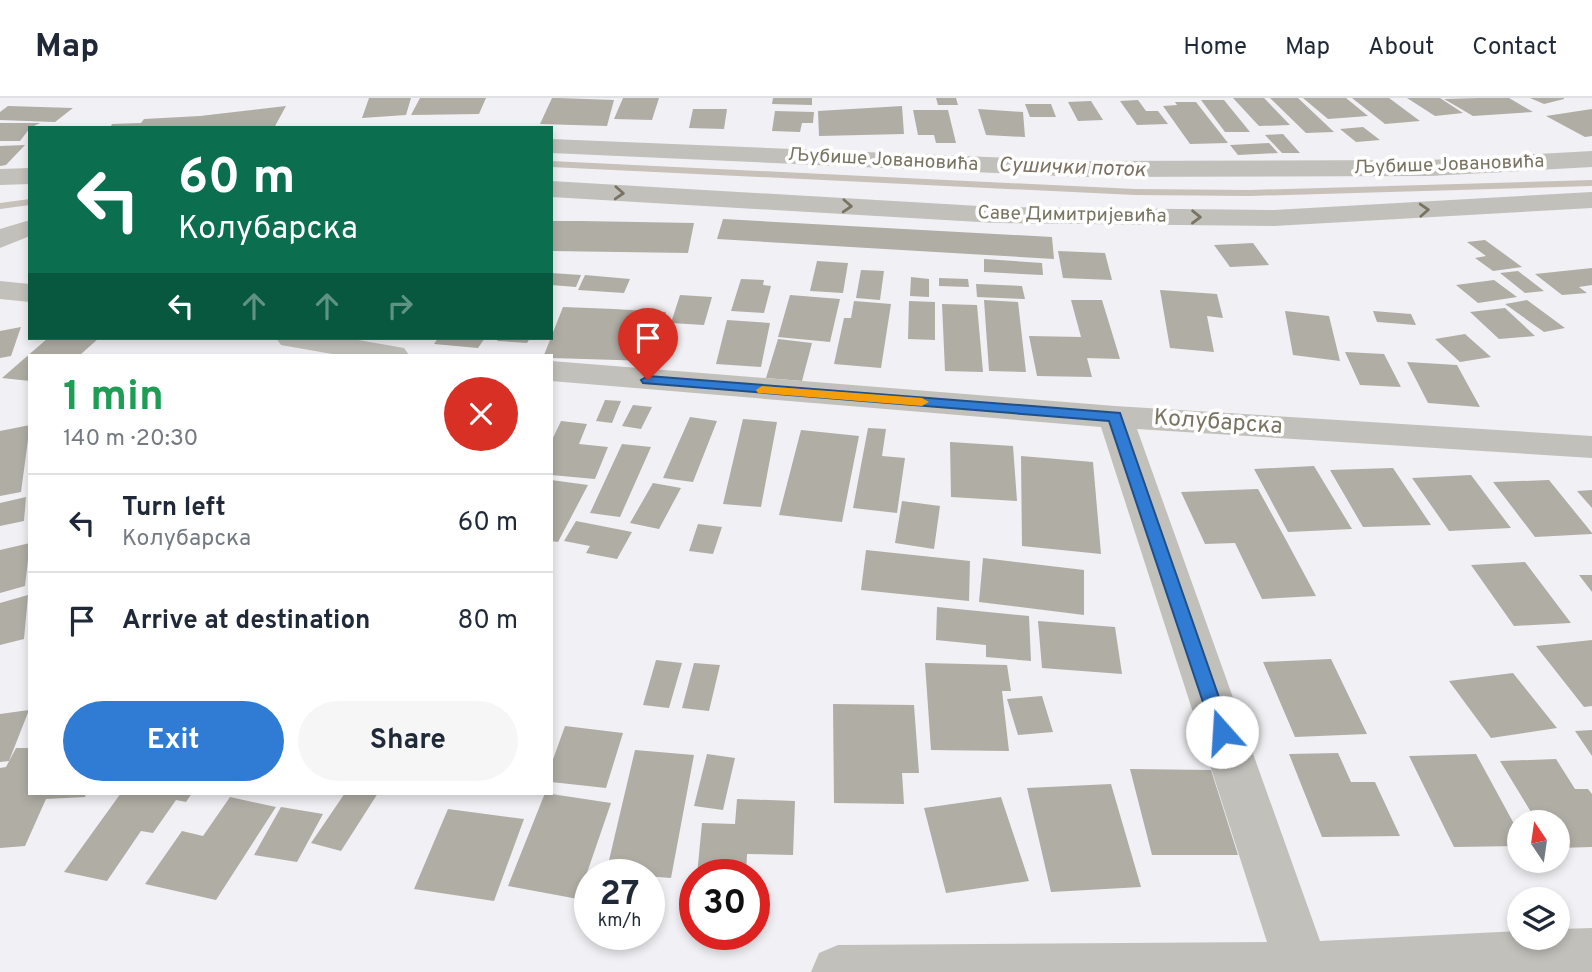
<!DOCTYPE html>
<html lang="en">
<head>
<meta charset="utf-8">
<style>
  body { margin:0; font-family:Overpass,sans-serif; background:#f6f6f7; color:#1f2937; height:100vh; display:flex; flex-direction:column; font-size:26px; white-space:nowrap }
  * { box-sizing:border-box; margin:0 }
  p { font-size:23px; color:#747a83 }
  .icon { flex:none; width:38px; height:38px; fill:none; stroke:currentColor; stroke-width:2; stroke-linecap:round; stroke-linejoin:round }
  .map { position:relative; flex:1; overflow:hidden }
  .side { position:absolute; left:28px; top:256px; width:525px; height:441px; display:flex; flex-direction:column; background:#fff; border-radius:0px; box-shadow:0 4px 10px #0003 }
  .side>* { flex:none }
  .hud { position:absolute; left:28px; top:28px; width:525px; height:214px; border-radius:0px; box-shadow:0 4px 10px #0003; background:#0b6e4f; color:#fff; overflow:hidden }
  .needle { width:46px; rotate:347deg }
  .fabs { position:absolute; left:1507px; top:712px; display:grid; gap:14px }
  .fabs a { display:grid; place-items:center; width:63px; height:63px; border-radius:50%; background:#fff; box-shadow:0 4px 10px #0003; font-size:35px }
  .speed { position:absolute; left:574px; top:761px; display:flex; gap:14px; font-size:35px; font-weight:700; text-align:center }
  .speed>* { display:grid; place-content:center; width:91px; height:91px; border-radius:50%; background:#fff; box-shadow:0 4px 10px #0003; line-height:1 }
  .speed small { font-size:18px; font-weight:400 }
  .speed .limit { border:10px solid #d22; background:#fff; color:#111 }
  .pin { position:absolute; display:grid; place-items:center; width:60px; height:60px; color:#fff; margin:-72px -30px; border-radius:50% 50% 50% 0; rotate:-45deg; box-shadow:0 0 7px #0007 }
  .pin .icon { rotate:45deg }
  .me { position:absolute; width:77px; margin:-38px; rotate:341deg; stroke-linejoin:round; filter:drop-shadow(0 0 5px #0008) }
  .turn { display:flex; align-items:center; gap:24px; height:147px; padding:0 35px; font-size:32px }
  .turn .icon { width:91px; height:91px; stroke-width:2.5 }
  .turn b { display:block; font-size:49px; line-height:60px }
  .lanes { display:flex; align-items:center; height:66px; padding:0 35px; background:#0003; justify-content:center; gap:35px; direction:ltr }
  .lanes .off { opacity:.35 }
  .round { display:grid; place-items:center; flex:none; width:74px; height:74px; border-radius:37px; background:#f6f6f7 }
  .head { display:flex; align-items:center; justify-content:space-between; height:119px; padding:0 35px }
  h1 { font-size:42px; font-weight:700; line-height:52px; color:#1e9e55 }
  .button { display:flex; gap:14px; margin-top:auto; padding:14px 35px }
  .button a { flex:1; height:80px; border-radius:42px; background:#307bd3; color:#fff; font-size:28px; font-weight:700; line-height:80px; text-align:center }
  .button a+a { background:#f6f6f7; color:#1f2937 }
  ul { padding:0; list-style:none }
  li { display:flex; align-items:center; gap:21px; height:98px; padding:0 35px; border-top:2px solid #e0e1e3 }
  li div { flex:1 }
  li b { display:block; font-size:26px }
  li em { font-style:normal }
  header { display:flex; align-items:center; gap:42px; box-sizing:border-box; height:98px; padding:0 35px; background:#fff; border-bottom:2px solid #e0e1e3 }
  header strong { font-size:33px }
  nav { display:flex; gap:38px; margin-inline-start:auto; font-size:24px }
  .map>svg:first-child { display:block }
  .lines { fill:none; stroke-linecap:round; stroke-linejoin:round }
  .stream { fill:#c7c1b9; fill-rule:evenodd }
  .building { fill:#b0ada5 }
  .minor { fill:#c2c0bb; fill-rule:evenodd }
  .oneway { stroke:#797361 }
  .route { fill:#307bd3; stroke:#1f5089; stroke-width:2 }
  .slow { fill:#f59e0b }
  .labels { text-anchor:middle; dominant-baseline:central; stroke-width:7; stroke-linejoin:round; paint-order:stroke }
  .far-street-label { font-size:19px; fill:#797361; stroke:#fff }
  .far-water-label { font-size:21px; font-style:italic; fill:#7c7061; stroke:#fff }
  .street-label { font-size:23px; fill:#797361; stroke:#fff }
</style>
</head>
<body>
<header>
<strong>Map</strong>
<nav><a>Home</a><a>Map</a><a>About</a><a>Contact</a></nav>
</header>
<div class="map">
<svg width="1592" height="874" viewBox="0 0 1592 874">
  <rect width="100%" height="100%" fill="#f1f0f4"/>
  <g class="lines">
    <path class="stream" d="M551 63 1135 91 1250 92 1592 82V88L1250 98 1135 97 551 69Z
      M30 101V107L0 111V105Z"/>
  </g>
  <path class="building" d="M369 0H411L406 17 362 20Z
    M420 0H486L479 16 411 17Z
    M552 0H559L614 2 607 28 540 26Z
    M623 0H659L652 22 614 21Z
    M773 0H812V7L772 6Z
    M936 0H956L958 7H938Z
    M1233 0H1264L1290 27 1259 28Z
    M1270 0H1298L1334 34 1306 35Z
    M1303 0H1346L1368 18 1328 21Z
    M1352 0H1389L1420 23 1385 26Z
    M1407 0H1440L1463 15 1435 18Z
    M1478 0H1509L1533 14 1473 18 1444 1Z
    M1530 0H1564V1L1544 6Z
    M1138 2 1146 13H1158L1168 26 1137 27 1120 3Z
    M1201 2H1224L1250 34H1225Z
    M1091 3 1103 22 1078 23 1068 4Z
    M1175 4H1196L1228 45 1190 46 1163 8 1177 7Z
    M1025 6H1051L1056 19H1030Z
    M8 8 73 10 55 24 0 22V14Z
    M286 8 274 30H110L112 26 141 25 144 21 200 18Z
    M902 8 904 36 819 38 818 13Z
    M693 11H727L724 31 689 30Z
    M978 11 1023 14 1025 39 986 37Z
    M1592 11V38L1585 39 1546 18Z
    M913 12H948L956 45H936L934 37H918Z
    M775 13 814 14 813 25H802L800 34 772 33Z
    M0 25H40L30 30 20 43H0Z
    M1363 29 1380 42 1356 44 1340 31Z
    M1283 36 1300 55H1282L1265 37Z
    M1269 45 1278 55 1238 57 1230 47Z
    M25 47 6 67 0 68V48Z
    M723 121 1052 139 1054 161 717 141Z
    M551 123H580L694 125 688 155 551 153Z
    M1485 142 1522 169 1493 173 1475 160 1486 158 1467 144Z
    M1253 145 1269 167 1230 169 1214 147Z
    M1058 153 1105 155 1112 182 1063 180Z
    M984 161 1042 165 1043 177 984 174Z
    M817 163 848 165 843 195 810 193Z
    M1592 170V187L1579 189 1587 195 1562 197 1535 176Z
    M861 172 884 173 880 202 856 200Z
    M1518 173 1544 193 1525 195 1500 175Z
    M551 175 581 177 576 189 551 187Z
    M585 177 630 181 624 195 578 192Z
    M911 179 929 181V199L910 198Z
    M939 180 968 181 969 189 939 188Z
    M741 181 764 182 763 187 771 188 764 215 731 213Z
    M1494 182 1517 199 1478 205 1456 187Z
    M976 186 1022 188 1025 201 977 199Z
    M1160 192 1217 196 1223 220 1207 218 1214 254 1170 250Z
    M680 197 712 199 704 227 671 225Z
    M790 197 840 201 830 244 778 239Z
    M984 202 1018 204 1026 274 989 273Z
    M1071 202H1102L1120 261 1087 260 1092 279 1037 278 1029 238 1081 239Z
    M1527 202 1565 230 1544 234 1505 206Z
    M854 203 891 206 881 270 834 266 844 220H851Z
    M909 203 935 204V242L908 241Z
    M942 206 977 207 983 274 945 273Z
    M563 209 614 211 666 214 650 263 551 260 544 257Z
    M1505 210 1535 238 1499 241 1470 214Z
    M1285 213 1329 218 1340 263 1293 257Z
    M1373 213 1411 216 1416 227 1377 224Z
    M727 222 770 225 761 269 716 266Z
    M21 229 11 258 0 260V233Z
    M1465 236 1491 259 1460 264 1435 241Z
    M48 240H99L80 257H30V283L2 280Z
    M438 240H485L478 250 434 246Z
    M499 240H530L527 245 497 243Z
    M778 241 812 245 802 283 766 280Z
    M1345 254 1384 256 1401 289 1360 287Z
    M1407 264 1457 267 1480 309 1428 305Z
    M605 302 621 303 612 325 596 323Z
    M633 307 652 309 641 331 622 328Z
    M690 319 717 323 693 384 663 380Z
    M743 321 777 324 761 409 723 406Z
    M561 323 587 326 579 346 608 349 595 381 551 377V344Z
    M30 327 21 394 0 398V333Z
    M868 330 886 331 882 358 905 360 897 415 853 410Z
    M801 332 859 338 842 424 779 417Z
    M950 344 1013 348 1017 403 951 399Z
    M622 346 651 349 620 419 590 415Z
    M1021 358 1093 364 1101 456 1022 448Z
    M1314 368 1352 431 1288 434 1254 371Z
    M1393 370 1431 427 1363 429 1330 372Z
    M1471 377 1511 430 1449 433 1412 380Z
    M551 382 588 387 558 444 551 443Z
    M1549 382 1592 435V436L1535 439 1493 384Z
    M653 385 681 390 659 431 630 425Z
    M1258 391 1286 442 1316 498 1262 501 1235 445 1205 446 1181 394Z
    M1592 392V410L1577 393Z
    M26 399 24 423 0 428V405Z
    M902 403 940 408 934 451 895 445Z
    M576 423 632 434 617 461 586 455 590 448 564 443Z
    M698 426 722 429 713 456 689 453Z
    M30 445 25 488 0 495V452Z
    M866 452 970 463 969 503 861 492Z
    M983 460 1084 472V517L979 504Z
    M1525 464 1571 525 1514 528 1471 467Z
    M1579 477H1592V494Z
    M28 497 24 541 0 547V505Z
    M937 509 1029 518 1031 563 986 559V547L936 542Z
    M1038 523 1115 529 1122 576 1042 570Z
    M1592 542V608L1584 609 1536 548Z
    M1331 561 1367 636 1295 639 1263 564Z
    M656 562 682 565 669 610 643 607Z
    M694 565 720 567 709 613 682 610Z
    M925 565 1007 567 1011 593H1002L1009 653 931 652Z
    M1513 575 1557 630 1491 640 1449 583Z
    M1042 598 1053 634 1018 637 1007 601Z
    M833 606 914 607 919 675H902L904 706 834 705Z
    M29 612 9 663 0 664V616Z
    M565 628 623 635 606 690 551 684V667Z
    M1592 632V658L1575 633Z
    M16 650H30V695H86L85 699 46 701 25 748 0 750V670L6 669Z
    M635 652 694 657 671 780 606 775Z
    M1338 655 1351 684H1375L1400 738 1322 739 1289 656Z
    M707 656 735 660 723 712 694 708Z
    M1476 656 1519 735V748L1454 749 1409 658Z
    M1556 661 1575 691H1588L1592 696V749L1558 750V724H1537L1500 663Z
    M1130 671 1211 672 1238 757H1152Z
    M1111 686 1141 789 1051 794 1027 690Z
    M121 695H192L186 704 176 702 153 735 141 733 107 783 64 774Z
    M345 695H378L341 753 311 745Z
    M545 695 611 705 578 801 508 788Z
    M230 699 276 709 216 802 145 786 182 733 203 738Z
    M1001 699 1029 783 946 795 924 710Z
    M737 701 795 703 793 757 747 756 746 777H697L702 725 735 726Z
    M281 709 323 716 297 764 254 757Z
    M448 711 524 721 494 803 414 791Z"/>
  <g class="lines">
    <path class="minor" d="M551 41 1083 63 1430 62 1592 53V69L1430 78 1083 79 551 55Z
      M30 70V86L0 87V71Z
      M551 83 996 109 1274 112 1592 94V110L1274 128 996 125 551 99Z
      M30 122V138L0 150V131Z
      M0 183 30 186V204L0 201Z
      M276 240H347L404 250 409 257H338L281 247Z
      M551 263 1115 308 1592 338V360L1137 331 1320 843 1519 833V840H1558V831L1592 830V874H811L819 855 838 847 1267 844 1101 329 551 283Z"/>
  </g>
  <defs><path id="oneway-chevron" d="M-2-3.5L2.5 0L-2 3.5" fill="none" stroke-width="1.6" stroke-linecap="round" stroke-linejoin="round" transform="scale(1.75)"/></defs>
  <g class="oneway">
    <use href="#oneway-chevron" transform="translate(619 95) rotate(3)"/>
    <use href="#oneway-chevron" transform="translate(847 108) rotate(3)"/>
    <use href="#oneway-chevron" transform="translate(1424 112) rotate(-3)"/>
    <use href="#oneway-chevron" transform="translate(1196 119) rotate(1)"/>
  </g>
  <path class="route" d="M648 278 1120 315 1231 634 1229 640H1215L1213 634 1109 323 643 285 641 282Z"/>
  <path class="slow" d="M762 288 922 300 929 304 922 308 758 295 756 292Z"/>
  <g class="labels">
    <g class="far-street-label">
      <text transform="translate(883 62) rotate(3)">Љубише Јовановића</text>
      <text transform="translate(1449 67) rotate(-2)">Љубише Јовановића</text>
      <text transform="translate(1072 117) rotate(1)">Саве Димитријевића</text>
    </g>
    <g class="far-water-label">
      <text transform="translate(1072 70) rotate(2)">Сушички поток</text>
    </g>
    <g class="street-label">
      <text transform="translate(1218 325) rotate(4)">Колубарска</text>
    </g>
  </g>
</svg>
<div class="fabs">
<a><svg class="needle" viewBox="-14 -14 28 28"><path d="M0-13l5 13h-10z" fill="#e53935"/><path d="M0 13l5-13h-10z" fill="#747a83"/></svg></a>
<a><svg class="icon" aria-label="layers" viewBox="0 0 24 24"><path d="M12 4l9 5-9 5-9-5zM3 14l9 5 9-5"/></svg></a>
</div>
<div class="speed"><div>27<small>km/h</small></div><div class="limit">30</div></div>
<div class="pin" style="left:648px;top:282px;background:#d93025"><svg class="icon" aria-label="arrive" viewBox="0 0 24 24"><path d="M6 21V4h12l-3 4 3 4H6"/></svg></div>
<svg class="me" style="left:1222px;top:634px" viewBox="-20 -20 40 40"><circle r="19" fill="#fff"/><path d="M0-13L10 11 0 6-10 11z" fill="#307bd3"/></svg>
<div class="hud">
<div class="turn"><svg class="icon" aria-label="left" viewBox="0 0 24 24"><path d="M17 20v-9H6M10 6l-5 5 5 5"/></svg><div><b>60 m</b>Колубарска</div></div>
<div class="lanes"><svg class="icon" aria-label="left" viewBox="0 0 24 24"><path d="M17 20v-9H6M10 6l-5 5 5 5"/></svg><svg class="icon off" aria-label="ahead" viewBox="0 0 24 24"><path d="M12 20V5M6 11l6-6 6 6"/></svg><svg class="icon off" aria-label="ahead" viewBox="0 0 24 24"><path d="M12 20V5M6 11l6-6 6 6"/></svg><svg class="icon off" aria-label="right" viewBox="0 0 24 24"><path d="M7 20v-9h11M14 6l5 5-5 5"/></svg></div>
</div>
<section class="side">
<div class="head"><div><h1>1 min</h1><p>140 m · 20:30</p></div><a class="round" style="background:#d93025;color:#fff"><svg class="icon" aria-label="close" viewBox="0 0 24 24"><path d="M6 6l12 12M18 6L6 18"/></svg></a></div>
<ul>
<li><svg class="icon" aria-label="left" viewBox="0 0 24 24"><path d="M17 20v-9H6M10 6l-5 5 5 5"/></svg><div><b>Turn left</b><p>Колубарска</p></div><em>60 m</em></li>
<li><svg class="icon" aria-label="arrive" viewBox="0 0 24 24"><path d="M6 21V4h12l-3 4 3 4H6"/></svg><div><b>Arrive at destination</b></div><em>80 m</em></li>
</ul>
<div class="button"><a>Exit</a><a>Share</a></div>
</section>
</div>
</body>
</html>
